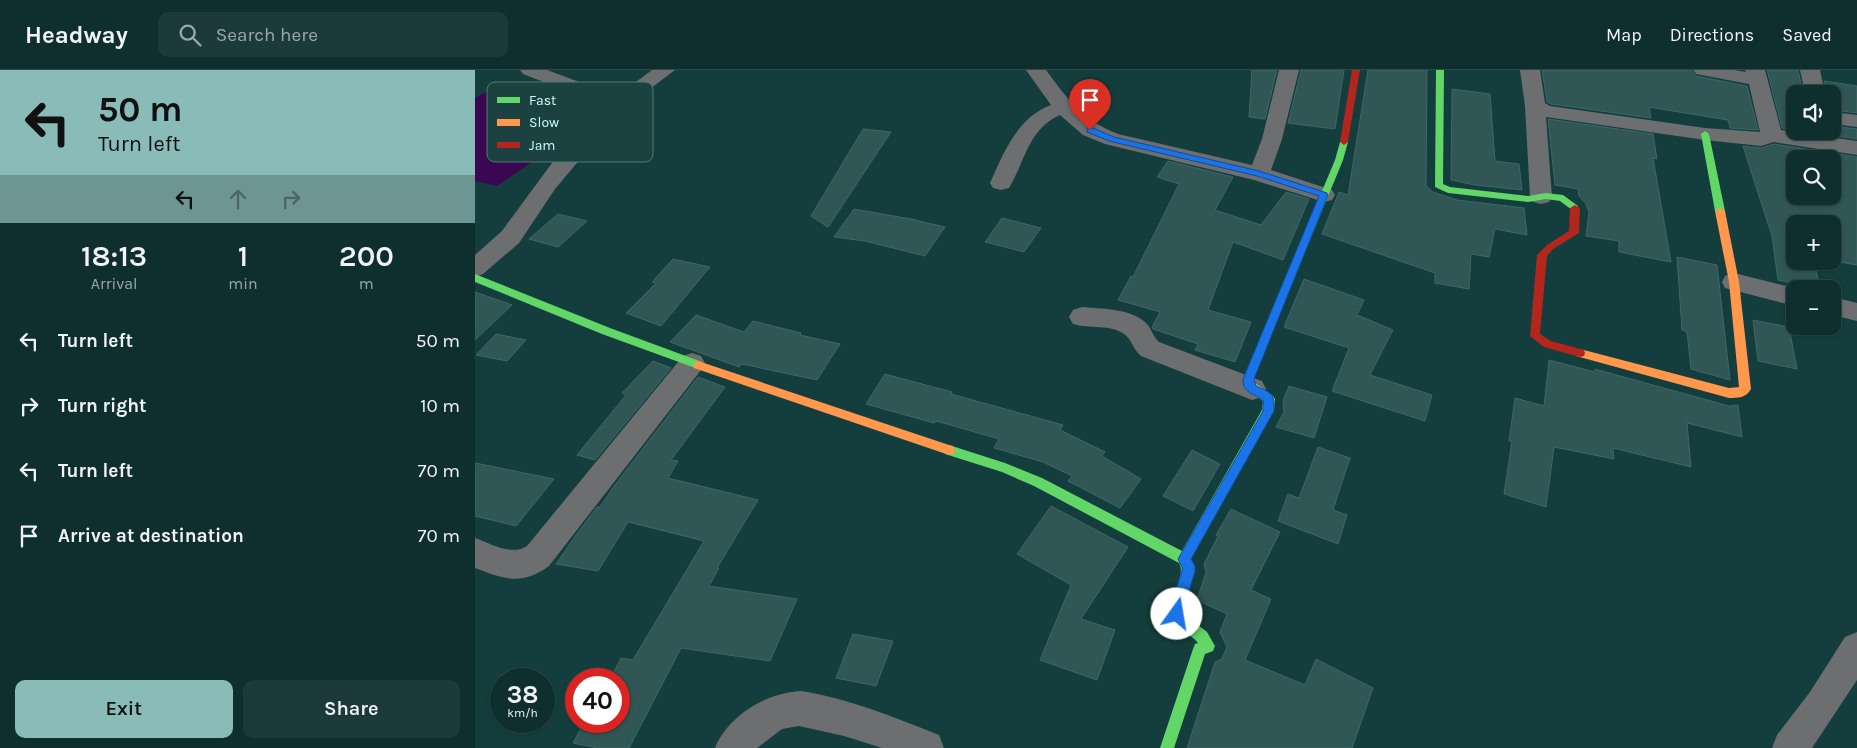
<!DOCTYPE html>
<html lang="en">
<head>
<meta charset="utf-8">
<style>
  body { margin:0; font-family:Karla,sans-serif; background:#1d3a3a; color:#f1f3f6; height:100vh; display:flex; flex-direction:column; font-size:19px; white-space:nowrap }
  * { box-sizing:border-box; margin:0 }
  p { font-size:16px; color:#9ba8aa }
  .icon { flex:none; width:28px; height:28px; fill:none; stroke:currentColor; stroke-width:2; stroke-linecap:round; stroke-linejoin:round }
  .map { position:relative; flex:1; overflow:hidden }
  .details { display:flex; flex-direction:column; background:#0f2e2e; width:475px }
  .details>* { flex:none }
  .hud { background:#89bbb9; color:#111; overflow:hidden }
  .controls { position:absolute; left:1311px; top:15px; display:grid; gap:10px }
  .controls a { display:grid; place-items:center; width:55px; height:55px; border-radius:10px; background:#0f2e2e; box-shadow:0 1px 4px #0004,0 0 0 1px #2f4a4a; font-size:25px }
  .speed { position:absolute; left:15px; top:598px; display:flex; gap:10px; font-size:25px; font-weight:700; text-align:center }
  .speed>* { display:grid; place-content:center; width:65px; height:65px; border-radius:50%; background:#0f2e2e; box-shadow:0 1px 4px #0004,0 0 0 1px #2f4a4a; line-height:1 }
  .speed small { font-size:12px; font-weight:400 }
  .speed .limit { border:8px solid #d22; background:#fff; color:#111 }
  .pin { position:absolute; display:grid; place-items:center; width:42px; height:42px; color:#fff; margin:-51px -21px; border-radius:50% 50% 50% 0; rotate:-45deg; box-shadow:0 0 5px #0007 }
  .pin .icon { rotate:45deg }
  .me { position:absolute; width:55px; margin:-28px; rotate:13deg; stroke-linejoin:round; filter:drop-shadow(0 0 4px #0008) }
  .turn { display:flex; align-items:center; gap:18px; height:105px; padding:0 15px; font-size:22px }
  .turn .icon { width:65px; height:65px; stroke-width:2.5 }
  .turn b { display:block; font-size:35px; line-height:42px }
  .lanes { display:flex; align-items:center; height:48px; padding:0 15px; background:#0003; justify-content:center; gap:25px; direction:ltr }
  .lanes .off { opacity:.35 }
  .eta { display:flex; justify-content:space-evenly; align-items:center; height:85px; text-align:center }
  .eta b { font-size:30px; font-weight:600; line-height:35px }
  .button { display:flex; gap:10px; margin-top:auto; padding:10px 15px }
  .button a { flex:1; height:58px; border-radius:10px; background:#89bbb9; color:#111; font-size:20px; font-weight:600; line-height:58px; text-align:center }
  .button a+a { background:#1d3a3a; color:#f1f3f6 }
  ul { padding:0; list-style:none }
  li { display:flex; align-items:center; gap:15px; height:65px; padding:0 15px }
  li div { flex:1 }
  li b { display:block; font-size:19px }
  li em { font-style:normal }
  header { display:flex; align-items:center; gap:30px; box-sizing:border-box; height:70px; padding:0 25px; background:#0f2e2e; border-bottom:1px solid #2f4a4a }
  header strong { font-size:24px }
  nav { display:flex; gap:28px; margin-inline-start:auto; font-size:18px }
  .search { width:350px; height:45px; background:#1d3a3a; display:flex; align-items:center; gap:12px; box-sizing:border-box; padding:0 18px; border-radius:10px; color:#9ba8aa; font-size:19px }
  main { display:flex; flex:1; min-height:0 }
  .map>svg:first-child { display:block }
  .water { fill:#3b0652 }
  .building { fill:#315656; stroke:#3c6867; fill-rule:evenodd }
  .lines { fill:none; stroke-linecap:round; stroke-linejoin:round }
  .street { fill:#6d6e70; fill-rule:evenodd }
  .fast { fill:#63d668; fill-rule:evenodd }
  .slow { fill:#ff974d; fill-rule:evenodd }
  .jam { fill:#b3261e; fill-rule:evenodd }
  .route { fill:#1a73e8; stroke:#114b97 }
  .key { fill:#1b4140; stroke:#4f7a78; stroke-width:1 }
  .key-label { font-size:14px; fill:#c8fefc }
</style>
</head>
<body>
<header>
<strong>Headway</strong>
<div class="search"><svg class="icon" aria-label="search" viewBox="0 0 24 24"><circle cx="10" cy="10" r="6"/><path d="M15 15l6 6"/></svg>Search here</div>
<nav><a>Map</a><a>Directions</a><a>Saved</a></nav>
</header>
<main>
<section class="details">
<div class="hud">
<div class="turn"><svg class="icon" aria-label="left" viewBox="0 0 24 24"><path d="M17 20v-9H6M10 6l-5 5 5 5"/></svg><div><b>50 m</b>Turn left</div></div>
<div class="lanes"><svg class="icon" aria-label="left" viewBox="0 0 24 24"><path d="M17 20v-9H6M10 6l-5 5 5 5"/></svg><svg class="icon off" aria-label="ahead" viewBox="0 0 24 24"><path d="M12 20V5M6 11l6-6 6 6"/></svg><svg class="icon off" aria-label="right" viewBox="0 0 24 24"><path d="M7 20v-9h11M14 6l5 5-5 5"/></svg></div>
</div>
<div class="eta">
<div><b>18:13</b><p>Arrival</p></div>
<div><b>1</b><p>min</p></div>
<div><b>200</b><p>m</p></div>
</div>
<ul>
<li><svg class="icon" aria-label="left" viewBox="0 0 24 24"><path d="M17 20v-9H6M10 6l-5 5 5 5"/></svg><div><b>Turn left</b></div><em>50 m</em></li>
<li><svg class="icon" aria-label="right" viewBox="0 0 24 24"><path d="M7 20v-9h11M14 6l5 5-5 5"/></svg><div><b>Turn right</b></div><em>10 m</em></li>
<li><svg class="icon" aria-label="left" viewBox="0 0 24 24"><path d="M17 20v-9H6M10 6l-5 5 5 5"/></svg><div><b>Turn left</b></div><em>70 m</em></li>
<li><svg class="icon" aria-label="arrive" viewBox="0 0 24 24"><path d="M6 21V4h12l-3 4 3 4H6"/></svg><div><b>Arrive at destination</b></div><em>70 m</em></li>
</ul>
<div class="button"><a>Exit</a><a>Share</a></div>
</section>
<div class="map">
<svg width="1382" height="678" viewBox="0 0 1382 678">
  <rect width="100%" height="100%" fill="#143e3d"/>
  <path class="water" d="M11 22 96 50 87 71 22 116 0 111V28Z"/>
  <path class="building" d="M777 0H802L790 49 774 47Z
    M826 0H869L860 59 813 53Z
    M893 0H952L951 116 958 122 982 130 1049 138 1052 165 1020 159 1014 187 996 184 994 219 960 213V203L847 164 864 122 873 125Z
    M1067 0H1216L1221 6 1272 16 1283 60 1255 58 1253 50 1174 37 1176 48 1076 34 1072 32Z
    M1292 0H1323L1328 24H1320V60L1307 58Z
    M1349 11 1382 16V43L1358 40V24H1352Z
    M977 19 1015 24 1020 91 1044 94 1047 120 1000 115 976 110Z
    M1073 49 1178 64 1182 89 1178 88 1196 192 1144 182V171L1111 166 1114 142 1111 134 1104 126 1103 119 1080 115Z
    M1358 56 1382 59V69L1328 61H1358Z
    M388 59 416 62 353 157 336 146Z
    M1299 74 1382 87V195L1358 191V154H1320V191H1339L1345 219 1303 210 1297 166 1268 76 1286 78ZM1320 89H1358V126H1320Z
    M693 91 758 107 740 140 786 155 811 122 834 129 808 190 758 172 733 240 776 252 760 292 720 280 723 274 678 259 677 257 685 242 643 230 656 206 658 207 704 114 682 107Z
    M379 139 436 149 470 157 450 186 390 171 359 167Z
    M83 144 112 151 83 177 54 169Z
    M527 148 566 158 549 182 510 172Z
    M1202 187 1242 195 1255 310 1216 299 1212 262 1207 260Z
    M198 189 235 197 186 256 151 243 181 213 177 212Z
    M829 209 889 230 882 245 918 260 895 305 957 325 950 351 857 321 874 278 809 257Z
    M0 222 37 235 0 270Z
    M221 245 269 262 278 251 326 263 325 265 365 274 342 310 267 294 264 297 195 272Z
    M1278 250 1314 257 1322 299 1283 291Z
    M21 264 51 270 32 291 1 285Z
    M1074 290 1120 302V299L1254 336 1263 335 1267 367 1212 353 1216 397 1138 378 1139 389 1079 377 1071 437 1029 424 1037 371H1034L1040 328 1069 336Z
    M178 291 196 298 120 390 102 385 151 325 147 323Z
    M410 304 477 322 476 324 588 355 585 360 630 382 627 386 666 409 645 438 593 411 597 406 568 392 519 378 524 369 461 351 459 353 391 334Z
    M223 307 250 317 196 390 203 391 193 408 283 430 242 498H244L234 516 322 529 295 591 206 578 154 678H123L98 673 110 651H144V609H135L146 588 158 590 229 471 153 452 123 501 81 494 101 465 122 437H125L139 416Z
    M814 316 852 327 839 368 801 357 809 342 808 331Z
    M843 377 875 388 858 440 872 445 863 474 803 451 813 424 824 428Z
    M717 380 745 394 718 441 688 426Z
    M0 393 79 409 41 456 0 446Z
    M576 436 653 477 606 549 640 560 622 610 565 590 596 515 542 484Z
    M756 439 805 462 776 520 796 529 770 590 830 615 841 589 898 618 877 678H712L740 592 747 589 752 577 745 562 752 544 722 530 731 502 729 494 743 466 741 465Z
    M378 564 418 571 401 616 361 608Z"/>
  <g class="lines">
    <path class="street" d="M45 0H72L142 26 177 0H200L163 28 133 56 80 119 44 173 8 204 0 207V185L27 161 77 93 131 36 48 4Z
      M551 0H571C594 31 606 49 643 64L777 95 787 69 804 0H824L807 69 796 100 857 120 860 125 857 130 849 132 779 110 630 74 608 65 585 45C553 59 550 92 534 118L526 120 518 118 515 113C529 82 542 48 576 35Z
      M1045 0H1065L1070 33 1075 36 1230 58 1285 62 1274 14 1221 4 1218 0H1259L1271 2 1270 0H1290L1306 60 1382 71V85L1299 72 1286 76 1230 70 1071 47 1077 127 1074 132 1066 134 1058 132 1055 127 1050 36Z
      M1325 0H1345L1350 24H1330Z
      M1358 42 1382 45V57L1358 54Z
      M1259 203 1323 219H1320V236L1250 218 1247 212 1250 206Z
      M1358 227 1382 233V251L1358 245Z
      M607 237C627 239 655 238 671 253 677 259 678 267 684 272L787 311 791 319 787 327 777 330 666 286C658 280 657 269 649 264 636 254 614 259 598 254L594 247 598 240Z
      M217 283 226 286 230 293 226 300 74 496C47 516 29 509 0 498V468C16 474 37 486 52 476L208 286Z
      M1382 562V610L1337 678H1297L1302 665 1335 622 1370 567Z
      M327 621C375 629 419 647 464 665L469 678H407L369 666 324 656 307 659 282 678H240C253 646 292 622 327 621Z"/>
    <path class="fast" d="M961 0H969L968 114 975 117 1053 126 1071 123 1088 125 1103 136V140H1097L1085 131 1071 129 1053 132 973 123 960 117Z
      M1230 61 1234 64 1250 141 1245 144 1240 141 1226 64Z
      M869 69 873 72 868 90 778 309 780 313 798 326 800 329 799 341 716 489 719 501 710 530 709 544 732 562 740 576 738 581 730 584 699 678H685L718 579 720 574 723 573C716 564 703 560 697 550 687 533 713 508 704 493L559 416 527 402 470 384 468 380 470 376 474 375 530 393 567 408 707 481 787 340 788 331 771 319 768 309 860 90 865 72Z
      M0 204 135 258 227 292 228 295 223 299 127 264 0 212Z"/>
    <path class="slow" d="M1245 138 1250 141 1264 212 1276 319C1271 328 1263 328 1254 328L1101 286 1100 283 1101 280 1105 279 1254 318 1264 317 1254 212 1240 141Z
      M223 291 474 375 478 376 480 380 478 384 474 385 219 298 218 295Z"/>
    <path class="jam" d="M877 0H885L873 72 869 75 865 72Z
      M1100 135 1105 138 1104 163 1078 179 1072 186 1065 264 1076 271 1109 280 1110 283 1109 286 1105 287 1069 277 1055 266 1062 185 1072 175 1094 161 1095 138Z"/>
  </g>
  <path class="route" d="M612 58H618L639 67 784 101 852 123 853 125 779 309 781 316C796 323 800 323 799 341L716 489 720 496V501L706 549 702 551 697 549 695 538 707 501V497L703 489 788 341V330C780 324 767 323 768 309L844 126 782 106 634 71 612 62Z"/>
  <rect x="12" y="12" width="166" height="80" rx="8" class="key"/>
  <rect x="22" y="27" width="23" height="6" fill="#63d668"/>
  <rect x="22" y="49" width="23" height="7" fill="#ff974d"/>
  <rect x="22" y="72" width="23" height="6" fill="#b3261e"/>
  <g class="key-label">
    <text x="54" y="35">Fast</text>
    <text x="54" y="57">Slow</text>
    <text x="54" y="80">Jam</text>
  </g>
</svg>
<div class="controls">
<a><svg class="icon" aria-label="sound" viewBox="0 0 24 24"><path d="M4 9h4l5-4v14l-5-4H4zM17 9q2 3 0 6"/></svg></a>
<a><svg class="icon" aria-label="search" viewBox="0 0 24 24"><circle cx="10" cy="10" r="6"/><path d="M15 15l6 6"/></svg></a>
<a>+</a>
<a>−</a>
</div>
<div class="speed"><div>38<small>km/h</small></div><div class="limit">40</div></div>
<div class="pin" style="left:615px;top:60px;background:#d93025"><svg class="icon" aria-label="arrive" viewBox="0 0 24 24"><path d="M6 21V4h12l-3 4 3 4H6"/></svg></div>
<svg class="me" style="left:702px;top:544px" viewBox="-20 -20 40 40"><circle r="19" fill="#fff"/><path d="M0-13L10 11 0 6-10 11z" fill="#1a73e8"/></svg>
</div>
</main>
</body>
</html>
